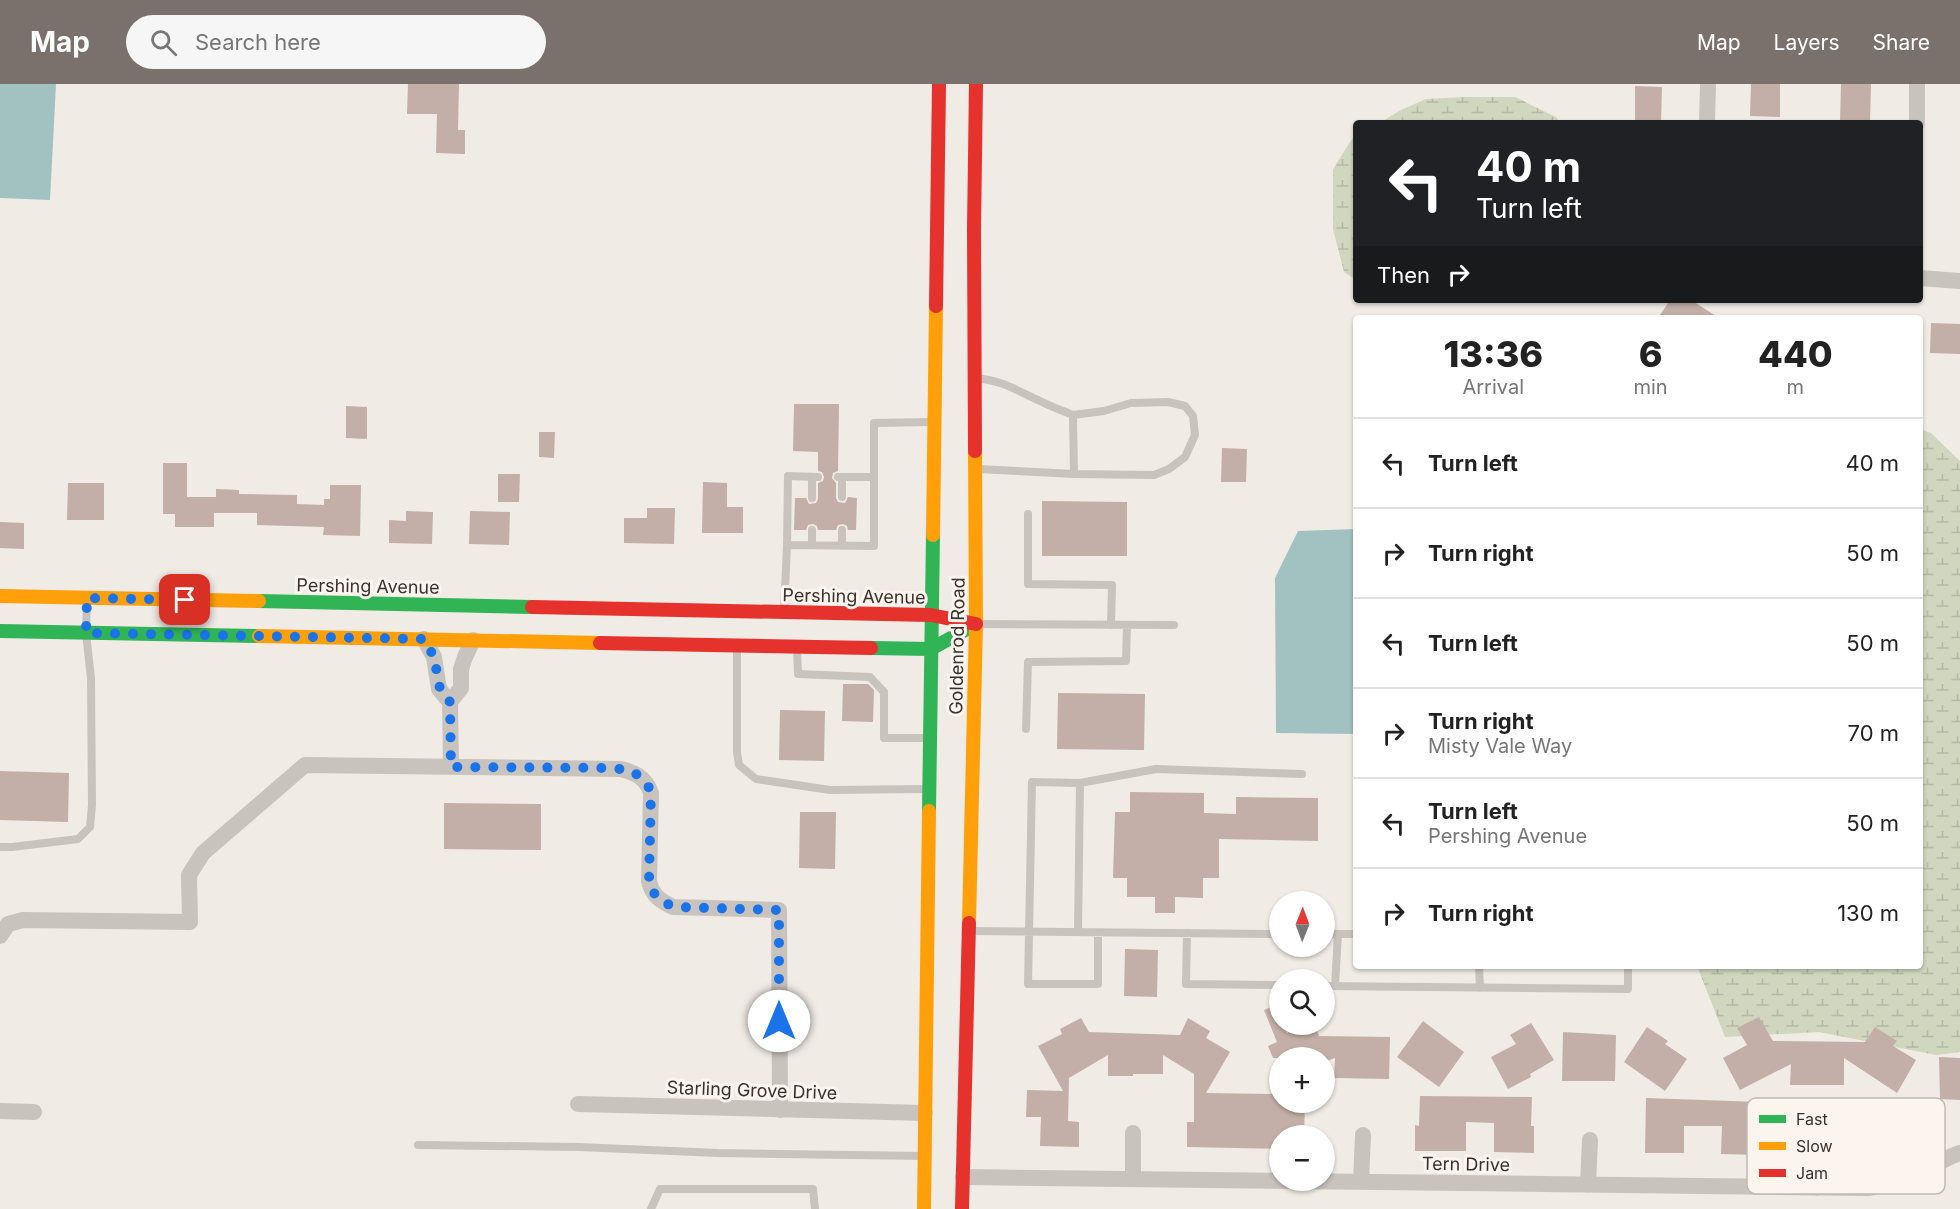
<!DOCTYPE html>
<html lang="en">
<head>
<meta charset="utf-8">
<style>
  body { margin:0; font-family:Inter,sans-serif; background:#f6f6f6; color:#222; height:100vh; display:flex; flex-direction:column; font-size:22px; white-space:nowrap }
  * { box-sizing:border-box; margin:0 }
  p { font-size:20px; color:#767676 }
  .icon { flex:none; width:33px; height:33px; fill:none; stroke:currentColor; stroke-width:2; stroke-linecap:round; stroke-linejoin:round }
  .map { position:relative; flex:1; overflow:hidden }
  .sheet { position:absolute; left:1353px; top:231px; width:570px; height:654px; display:flex; flex-direction:column; background:#fff; border-radius:6px; box-shadow:0 2px 4px #0004 }
  .sheet>* { flex:none }
  .top-card { position:absolute; left:1353px; top:36px; width:570px; height:183px; border-radius:6px; box-shadow:0 2px 4px #0004; background:#202124; color:#fff; overflow:hidden }
  .needle { width:39px; rotate:1deg }
  .tools { position:absolute; left:1269px; top:807px; display:grid; gap:12px }
  .tools a { display:grid; place-items:center; width:66px; height:66px; border-radius:50%; background:#fff; box-shadow:0 2px 4px #0004; font-size:30px }
  .pin { position:absolute; display:grid; place-items:center; width:51px; height:51px; color:#fff; margin:-26px; border-radius:12px; box-shadow:0 3px 9px #0006 }
  .me { position:absolute; width:66px; margin:-33px; rotate:0deg; stroke-linejoin:round; filter:drop-shadow(0 0 4px #0008) }
  .turn { display:flex; align-items:center; gap:21px; height:126px; padding:0 24px; font-size:27px }
  .turn .icon { width:78px; height:78px; stroke-width:2.5 }
  .turn b { display:block; font-size:42px; line-height:51px }
  .then { display:flex; align-items:center; height:57px; padding:0 24px; background:#0003; gap:12px; font-size:22px }
  .eta { display:flex; justify-content:space-evenly; align-items:center; height:102px; text-align:center }
  .eta b { font-size:36px; font-weight:800; line-height:42px }
  ul { padding:0; list-style:none }
  li { display:flex; align-items:center; gap:18px; height:90px; padding:0 24px; border-top:2px solid #e0e0e0 }
  li div { flex:1 }
  li b { display:block; font-size:22px }
  li em { font-style:normal }
  header { display:flex; align-items:center; gap:36px; box-sizing:border-box; height:84px; padding:0 30px; background:#7a716c; color:#fff }
  header strong { font-size:28px }
  nav { display:flex; gap:33px; margin-inline-start:auto; font-size:21px }
  .search { width:420px; height:54px; background:#f6f6f6; display:flex; align-items:center; gap:15px; box-sizing:border-box; padding:0 21px; border-radius:33px; color:#767676; font-size:22px }
  .map>svg:first-child { display:block }
  .wetland { fill:url(#wetland-marsh) }
  .water { fill:#a1c2c1 }
  .building { fill:#c3afa7 }
  .lines { fill:none; stroke-linecap:round; stroke-linejoin:round }
  .lane { stroke:#c9c3be; stroke-width:8 }
  .street { stroke:#c9c3be; stroke-width:16 }
  .fast { stroke:#30b455; stroke-width:14 }
  .slow { stroke:#ff9f0a; stroke-width:14 }
  .jam { stroke:#e5322d; stroke-width:14 }
  .route { stroke:#1a73e8; stroke-width:10; stroke-dasharray:0 18 }
  .labels { text-anchor:middle; dominant-baseline:central; stroke-width:6; stroke-linejoin:round; paint-order:stroke }
  .street-label { font-size:18px; fill:#3b302b; stroke:#fbf5ee }
  .key { fill:#fbf5ee; stroke:#c1bab4; stroke-width:1.5 }
  .key-label { font-size:16px; fill:#3b302b }
</style>
</head>
<body>
<header>
<strong>Map</strong>
<div class="search"><svg class="icon" aria-label="search" viewBox="0 0 24 24"><circle cx="10" cy="10" r="6"/><path d="M15 15l6 6"/></svg>Search here</div>
<nav><a>Map</a><a>Layers</a><a>Share</a></nav>
</header>
<div class="map">
<svg width="1960" height="1125" viewBox="0 0 1960 1125">
  <defs>
    <pattern id="wetland-marsh" width="20" height="14" patternUnits="userSpaceOnUse" patternTransform="scale(1.5)"><rect width="20" height="14" fill="#d1d6bf"/><path d="M1 5h8M5 5V1M11 12h8M15 12V8" fill="none" stroke="#b4b8a4"/></pattern>
  </defs>
  <rect width="100%" height="100%" fill="#f0ebe5"/>
  <path class="wetland" d="M1464 13H1515L1556 33 1560 39H1379L1401 26 1426 15Z
    M1356 53V196L1344 188 1333 145V85L1352 55Z
    M1920 345 1931 349 1960 377V968L1936 971 1819 948 1725 953 1697 882H1920Z"/>
  <path class="water" d="M0 0H56L50 116 0 114Z
    M1356 445V650L1276 649 1275 494 1298 447Z"/>
  <path class="building" d="M408 0H459L458 46H465V70L436 69 437 30H407Z
    M1751 0H1780V33L1750 32Z
    M1841 0H1871L1870 39H1840Z
    M1635 2 1662 3 1661 39H1635Z
    M1670 216H1691L1719 234H1658Z
    M1931 239 1960 240V270L1930 269Z
    M794 320H839L838 387 833 389 832 394 836 399V414L838 418 845 419 848 413 857 414 856 446H848L847 442 843 440 838 441 836 446H818L817 442 813 440 808 441 806 446H794L795 414H806L809 420 816 419 818 415V399L823 397 824 393 822 388 818 387V368L793 367Z
    M346 322 367 323V355L346 354Z
    M539 348H555L554 374 539 373Z
    M1222 364 1247 365 1246 398H1221Z
    M163 379H187V413H216V405L239 406V410L297 411V420L324 421V415H330V401H361L360 452 323 451 324 443 257 441V429H214V443H175V430H163Z
    M498 390H520L519 418H498Z
    M703 398 727 399V423H743V449H702Z
    M68 399H104V436H67Z
    M1042 417 1127 418V472H1042Z
    M647 424H675L674 460 624 459V434H647Z
    M406 427 433 428 432 460 389 459V436L406 437Z
    M470 427 510 428 509 461 469 460Z
    M0 438 24 439V465L0 464Z
    M843 600H868L874 606 873 638 842 637Z
    M1058 609 1145 610 1144 666 1057 665Z
    M780 626 825 627 824 677 779 676Z
    M0 687 69 689 68 738 0 736Z
    M1130 708 1204 709V729L1236 730V713L1318 714V757L1219 755V794H1203V814L1175 813V829H1155V813H1127V794H1113L1115 728H1130Z
    M444 719 541 720V766L444 765Z
    M800 728H836L835 785 799 784Z
    M1125 865 1158 866 1157 913 1124 912Z
    M1274 922 1280 934V940H1283L1287 949 1304 940H1314L1319 952 1390 953 1389 995 1334 994 1335 974 1324 978V974H1273L1268 962 1277 958 1264 926Z
    M1759 933 1773 957 1865 958 1875 943 1897 957 1893 962 1916 976 1897 1009 1844 974V1001H1790L1791 980 1740 1006 1723 974 1747 961 1737 944Z
    M1081 934 1089 948 1180 951 1188 934 1210 947 1206 954 1230 968 1206 1009 1280 1010V1018H1305L1304 1052H1280V1065L1187 1063V1038H1194V990L1163 971V990H1133V992H1108V971L1069 994 1068 1037 1079 1038V1063L1040 1062 1041 1033H1026L1027 1006 1063 1007 1038 962 1062 950 1060 945Z
    M1423 937 1464 968 1439 1003 1397 973Z
    M1531 939 1554 976 1530 990 1531 993 1508 1005 1491 973 1516 960 1510 951Z
    M1647 943 1668 957 1665 960 1687 975 1665 1007 1624 978Z
    M1563 948 1616 951 1615 997H1562Z
    M1939 973 1960 974V1016L1940 1015Z
    M1420 1012 1532 1013 1531 1042H1534V1069L1494 1068V1039L1466 1038V1067H1415V1041L1419 1042Z
    M1646 1014 1759 1018 1760 1071 1721 1070 1722 1042H1684V1069H1645Z"/>
  <g class="lines">
    <path class="lane" d="M976 294C1003 297 1014 305 1038 316 1049 322 1061 326 1073 331L1074 390 978 385
      M1073 331 1104 327 1131 319 1168 318 1185 322 1193 332 1195 351 1185 373 1169 385 1154 391 1074 390
      M838 393H873
      M842 393V413
      M812 414V393
      M1028 430V500L1112 501 1111 541
      M842 446V461
      M787 461 788 392 818 393
      M812 461V446
      M784 528 787 461 874 462V339L931 338
      M977 540 1174 541
      M737 562V668L739 681 756 695 830 706 928 705
      M797 565 798 590 870 593 884 608V654H929
      M1026 645 1028 578 1126 577 1127 541
      M1080 699 1156 685 1302 690
      M0 763H12L78 755 90 743 92 721 91 594 86 549 87 515
      M971 847 1280 850
      M1078 848 1080 699 1032 698 1028 900H1098V849
      M1187 849 1186 900 1280 901
      M1324 850H1356
      M1479 882 1480 904
      M1324 902 1628 905V882
      M1335 902 1338 850
      M418 1061 579 1063 718 1069 924 1072
      M651 1125 660 1105H813L815 1125"/>
    <path class="street" d="M1707 39 1708 0
      M1917 39V0
      M1920 194 1960 197
      M424 555 434 573 439 605 450 618 461 604V585L465 573 473 556
      M450 618 451 683
      M0 852 8 840 23 836 190 838 189 791 203 769 305 681 621 685C636 689 646 694 651 709L649 797C652 811 660 817 673 823L779 826 780 1026
      M578 1020 925 1029
      M0 1027 34 1028
      M963 1093 1868 1104C1886 1102 1901 1098 1918 1090 1933 1083 1944 1074 1960 1069
      M1133 1095V1049
      M1361 1098 1363 1051
      M1588 1101 1590 1056
      M1817 1104 1818 1059"/>
    <path class="fast" d="M259 517 532 523
      M0 547 259 552
      M871 564 931 565 976 540
      M929 727 933 451"/>
    <path class="slow" d="M933 451 936 222
      M0 512 259 517
      M259 552 600 559
      M969 839 976 540 975 367
      M924 1125 929 727"/>
    <path class="jam" d="M936 222 939 0
      M975 367 974 145 976 0
      M532 523 931 531 976 540
      M600 559 871 564
      M962 1125 969 839"/>
  </g>
  <g class="lines">
    <path class="route" d="M185 516 87 514 86 549 424 555 434 573 440 605 450 618 451 683 610 684C629 685 645 690 651 709L649 797C652 811 660 817 674 823L779 826V937"/>
  </g>
  <g class="labels">
    <g class="street-label">
      <text transform="translate(368 502) rotate(1)">Pershing Avenue</text>
      <text transform="translate(854 512) rotate(1)">Pershing Avenue</text>
      <text transform="translate(957 562) rotate(-89)">Goldenrod Road</text>
      <text transform="translate(752 1006) rotate(2)">Starling Grove Drive</text>
      <text transform="translate(1466 1080) rotate(1)">Tern Drive</text>
    </g>
  </g>
  <rect x="1747" y="1014" width="198" height="96" rx="9" class="key"/>
  <rect x="1759" y="1031" width="27" height="8" fill="#30b455"/>
  <rect x="1759" y="1058" width="27" height="8" fill="#ff9f0a"/>
  <rect x="1759" y="1085" width="27" height="8" fill="#e5322d"/>
  <g class="key-label">
    <text x="1796" y="1041">Fast</text>
    <text x="1796" y="1068">Slow</text>
    <text x="1796" y="1095">Jam</text>
  </g>
</svg>
<div class="tools">
<a><svg class="needle" viewBox="-14 -14 28 28"><path d="M0-13l5 13h-10z" fill="#e53935"/><path d="M0 13l5-13h-10z" fill="#767676"/></svg></a>
<a><svg class="icon" aria-label="search" viewBox="0 0 24 24"><circle cx="10" cy="10" r="6"/><path d="M15 15l6 6"/></svg></a>
<a>+</a>
<a>−</a>
</div>
<div class="pin" style="left:185px;top:516px;background:#d93025"><svg class="icon" aria-label="arrive" viewBox="0 0 24 24"><path d="M6 21V4h12l-3 4 3 4H6"/></svg></div>
<svg class="me" style="left:779px;top:937px" viewBox="-20 -20 40 40"><circle r="19" fill="#fff"/><path d="M0-13L10 11 0 6-10 11z" fill="#1a73e8"/></svg>
<div class="top-card">
<div class="turn"><svg class="icon" aria-label="left" viewBox="0 0 24 24"><path d="M17 20v-9H6M10 6l-5 5 5 5"/></svg><div><b>40 m</b>Turn left</div></div>
<div class="then">Then<svg class="icon" aria-label="right" viewBox="0 0 24 24"><path d="M7 20v-9h11M14 6l5 5-5 5"/></svg></div>
</div>
<section class="sheet">
<div class="eta">
<div><b>13:36</b><p>Arrival</p></div>
<div><b>6</b><p>min</p></div>
<div><b>440</b><p>m</p></div>
</div>
<ul>
<li><svg class="icon" aria-label="left" viewBox="0 0 24 24"><path d="M17 20v-9H6M10 6l-5 5 5 5"/></svg><div><b>Turn left</b></div><em>40 m</em></li>
<li><svg class="icon" aria-label="right" viewBox="0 0 24 24"><path d="M7 20v-9h11M14 6l5 5-5 5"/></svg><div><b>Turn right</b></div><em>50 m</em></li>
<li><svg class="icon" aria-label="left" viewBox="0 0 24 24"><path d="M17 20v-9H6M10 6l-5 5 5 5"/></svg><div><b>Turn left</b></div><em>50 m</em></li>
<li><svg class="icon" aria-label="right" viewBox="0 0 24 24"><path d="M7 20v-9h11M14 6l5 5-5 5"/></svg><div><b>Turn right</b><p>Misty Vale Way</p></div><em>70 m</em></li>
<li><svg class="icon" aria-label="left" viewBox="0 0 24 24"><path d="M17 20v-9H6M10 6l-5 5 5 5"/></svg><div><b>Turn left</b><p>Pershing Avenue</p></div><em>50 m</em></li>
<li><svg class="icon" aria-label="right" viewBox="0 0 24 24"><path d="M7 20v-9h11M14 6l5 5-5 5"/></svg><div><b>Turn right</b></div><em>130 m</em></li>
</ul>
</section>
</div>
</body>
</html>
